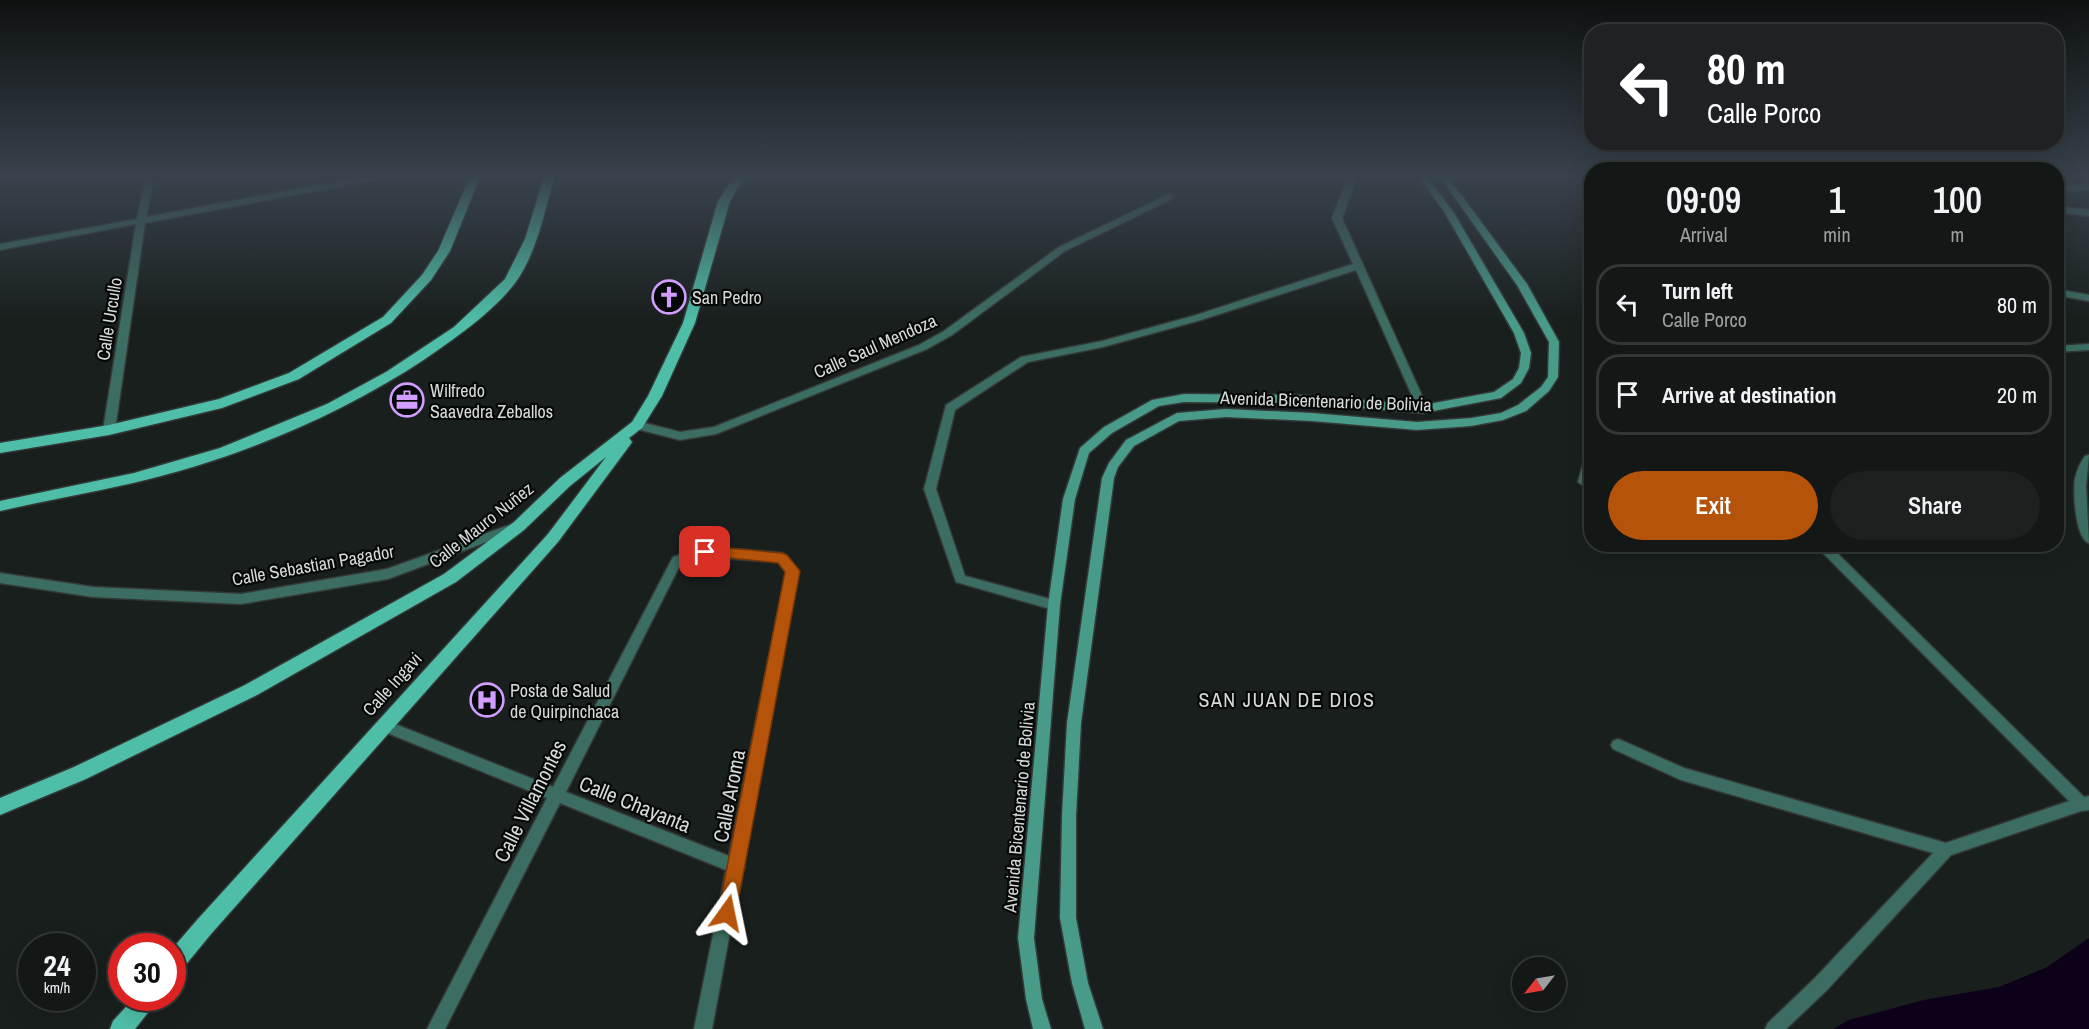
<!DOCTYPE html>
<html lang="en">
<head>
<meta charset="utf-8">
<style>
  body { margin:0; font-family:"Archivo Narrow",sans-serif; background:#1c201f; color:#f1f3f6; height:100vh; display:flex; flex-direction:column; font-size:22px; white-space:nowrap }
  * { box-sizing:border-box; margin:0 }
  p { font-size:20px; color:#9d9fa1 }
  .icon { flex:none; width:33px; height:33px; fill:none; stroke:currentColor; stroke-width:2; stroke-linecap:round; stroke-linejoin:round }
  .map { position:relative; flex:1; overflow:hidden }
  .panel { position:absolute; left:1584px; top:162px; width:480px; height:390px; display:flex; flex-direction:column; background:#131716; border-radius:24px; box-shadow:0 6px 24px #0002,0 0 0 2px #323635 }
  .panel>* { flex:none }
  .banner { position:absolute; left:1584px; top:24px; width:480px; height:126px; border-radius:24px; box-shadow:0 6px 24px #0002,0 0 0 2px #323635; background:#202124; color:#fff; overflow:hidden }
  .needle { width:39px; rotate:239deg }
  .buttons { position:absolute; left:1512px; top:957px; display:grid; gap:12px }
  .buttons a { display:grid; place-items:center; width:54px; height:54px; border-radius:50%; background:#131716; box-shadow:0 6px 24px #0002,0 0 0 2px #323635; font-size:30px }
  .speed { position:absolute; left:18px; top:933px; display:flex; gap:12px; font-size:30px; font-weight:700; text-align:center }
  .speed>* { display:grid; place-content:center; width:78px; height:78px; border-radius:50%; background:#131716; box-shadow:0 6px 24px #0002,0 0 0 2px #323635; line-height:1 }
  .speed small { font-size:15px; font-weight:400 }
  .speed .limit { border:9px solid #d22; background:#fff; color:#111 }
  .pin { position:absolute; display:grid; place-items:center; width:51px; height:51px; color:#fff; margin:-26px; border-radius:12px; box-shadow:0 3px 9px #0006 }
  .me { position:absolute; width:66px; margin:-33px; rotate:12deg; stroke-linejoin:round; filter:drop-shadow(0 0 4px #0008) }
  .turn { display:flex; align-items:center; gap:21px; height:126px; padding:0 24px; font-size:27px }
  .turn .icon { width:78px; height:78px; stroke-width:2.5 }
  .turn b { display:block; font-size:42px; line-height:51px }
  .eta { display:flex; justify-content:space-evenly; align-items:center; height:102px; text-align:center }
  .eta b { font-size:36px; font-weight:600; line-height:42px }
  .action { display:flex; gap:12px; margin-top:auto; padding:12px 24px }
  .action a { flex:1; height:69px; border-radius:36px; background:#b45309; color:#fff; font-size:24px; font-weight:600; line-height:69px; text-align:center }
  .action a+a { background:#1c201f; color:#f1f3f6 }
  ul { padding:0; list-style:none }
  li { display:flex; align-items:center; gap:18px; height:81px; margin:0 12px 9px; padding:0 12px; border:3px solid #323635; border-radius:24px }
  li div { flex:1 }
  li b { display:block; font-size:22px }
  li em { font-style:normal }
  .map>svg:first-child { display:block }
  .water { fill:#0d0019 }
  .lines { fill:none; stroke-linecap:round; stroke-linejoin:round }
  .service-casing { stroke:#333937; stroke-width:3 }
  .minor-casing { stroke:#333937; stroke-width:3 }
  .tertiary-casing { stroke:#333937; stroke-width:3 }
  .secondary-casing { stroke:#333937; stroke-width:3 }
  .primary-casing { stroke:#333937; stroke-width:3 }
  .service { fill:#3c6d62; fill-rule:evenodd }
  .minor { fill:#3c6d62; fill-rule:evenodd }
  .tertiary { fill:#3c6d62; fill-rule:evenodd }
  .secondary { fill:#489a89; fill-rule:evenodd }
  .primary { fill:#4fbea8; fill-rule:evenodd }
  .route { fill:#b45309; stroke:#753606; stroke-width:1.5 }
  .labels { text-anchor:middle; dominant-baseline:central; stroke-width:4.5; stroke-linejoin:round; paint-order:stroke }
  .poi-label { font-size:18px; fill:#d6dad9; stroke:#060807; text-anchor:start }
  .street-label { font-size:18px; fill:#d6dad9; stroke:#060807 }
  .neighbourhood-label { font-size:20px; letter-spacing:1.5px; fill:#d6dad9; stroke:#060807 }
  .near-street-label { font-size:21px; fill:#d6dad9; stroke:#060807 }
</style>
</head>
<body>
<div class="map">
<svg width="2089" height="1029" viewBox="0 0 2089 1029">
  <rect width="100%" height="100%" fill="#191f1d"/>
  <path class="water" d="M2089 938V1029H1833L1849 1020 1924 1000 1999 987 2047 967Z"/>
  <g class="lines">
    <defs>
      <path id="service" d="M1592 449V476L1588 485 1584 486 1578 482 1586 453Z"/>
      <path id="minor" d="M146 177H154L146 217 360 177H378L374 180 145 223 115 430 109 434 103 430 136 224 0 250V244L137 219Z
        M1346 177H1355L1356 179 1342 218 1428 409 1427 412 1423 413 1418 409 1356 270 1201 320 1103 347 1028 362 955 410 936 489 965 576 1054 600 1059 601 1060 605 1059 609 1054 610 956 582 924 489 946 405 1021 357 1102 341 1193 316 1353 264 1332 218 1347 179Z
        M1169 194 1172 195V199L1065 251 952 335 927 349 716 434 680 440 633 428 631 425 637 421 680 432 714 427 919 345 944 331 1059 247Z
        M2056 206 2089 210V216L2056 212Z
        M2056 289 2089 295V301L2056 295Z
        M2089 344V350L2056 352V346Z
        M2089 455 2086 486 2089 543C2075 538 2073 492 2075 479 2077 470 2080 463 2085 456Z
        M515 523 519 524 521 527 519 530 388 579 241 604 93 597 0 583V573L93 587 241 594 387 569Z
        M1814 544H1828L2084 797 2089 796V810L2081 811 1951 855 1827 990 1786 1029H1765L1768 1023 1815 978 1933 853 1681 780 1613 749 1611 745 1613 741 1618 739 1623 741 1684 768 1946 843 2069 801Z
        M705 547 782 553 786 555 798 571 743 863 745 867 741 873 712 1029H694L726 870 560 803 445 1029H427L547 798 380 730 378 726 380 722 385 720 390 722 553 787 673 557ZM705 557 778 562 786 572 729 856 566 792 681 563Z"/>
      <path id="tertiary" d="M2089 184V190L2056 192V186Z"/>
      <path id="secondary" d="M1419 177H1427L1454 213 1524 333 1531 353 1529 368 1521 383 1501 398 1423 413 1297 403 1184 402 1159 406 1112 433 1089 453 1075 499 1060 605 1034 938 1042 999 1051 1029H1033L1026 999 1018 938 1048 605 1063 499 1080 448 1104 427 1152 400 1184 394 1297 395 1423 405 1494 392 1513 379 1519 368 1521 353 1514 333 1445 213Z
        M1440 177H1448L1527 284 1559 342 1558 377 1549 391 1526 411 1503 420 1471 426 1417 430 1312 421 1226 417 1179 421 1134 446 1118 467 1114 478 1081 723 1076 816V918L1088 983 1103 1029H1085L1072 983 1060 918 1062 816 1067 723 1102 478 1109 463 1126 440 1177 413 1226 409 1312 413 1417 422 1471 418 1501 413 1518 405 1541 387 1548 377 1549 342 1517 285Z"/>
      <path id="primary" d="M470 177H480L450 251 431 280 391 323 299 379 222 408 109 435 0 453V443L109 425 219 399 289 373 383 317 422 275 438 251Z
        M544 177H554C545 211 536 255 515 283 493 312 454 339 425 359 339 416 234 460 133 483 89 493 44 501 0 511V501L134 473 220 448 327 404 386 372 454 327 505 279 525 239Z
        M734 177H744L730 201 695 323 662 396 642 428 629 438 632 442 630 445 558 542 211 934 179 973 172 976V949L197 920 548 534 606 457 570 486 524 530 456 582 257 695 86 779 0 815V798L74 767 245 685 444 574 514 522 560 478 632 422 648 396 683 323 718 201Z
        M134 998H157L154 1005 135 1029H110L113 1021Z"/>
    </defs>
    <use href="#service" class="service-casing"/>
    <use href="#minor" class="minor-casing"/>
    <use href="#tertiary" class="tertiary-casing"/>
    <use href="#secondary" class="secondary-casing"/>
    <use href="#primary" class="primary-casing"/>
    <use href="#service" class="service"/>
    <use href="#minor" class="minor"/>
    <use href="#tertiary" class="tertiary"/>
    <use href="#secondary" class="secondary"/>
    <use href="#primary" class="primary"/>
  </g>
  <linearGradient id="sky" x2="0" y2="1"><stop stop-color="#0e1110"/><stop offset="0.55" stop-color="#38424c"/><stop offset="1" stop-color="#38424c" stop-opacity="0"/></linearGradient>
  <rect width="2089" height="321" fill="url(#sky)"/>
  <path class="route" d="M705 546 782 553 787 555 800 571 736 913 733 919 727 922 721 919 718 913 785 572 778 563 700 555 698 552Z"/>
  <defs>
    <symbol id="church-ring" viewBox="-11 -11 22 22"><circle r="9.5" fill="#060807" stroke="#d19dfe" stroke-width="1.5"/><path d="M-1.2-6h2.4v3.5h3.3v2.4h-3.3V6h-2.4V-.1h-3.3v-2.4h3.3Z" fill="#d19dfe"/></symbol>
    <symbol id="office-ring" viewBox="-11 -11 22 22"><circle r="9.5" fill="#060807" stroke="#d19dfe" stroke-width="1.5"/><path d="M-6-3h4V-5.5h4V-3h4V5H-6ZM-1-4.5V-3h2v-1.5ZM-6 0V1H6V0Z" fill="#d19dfe"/></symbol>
    <symbol id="hospital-ring" viewBox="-11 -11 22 22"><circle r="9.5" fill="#060807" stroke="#d19dfe" stroke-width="1.5"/><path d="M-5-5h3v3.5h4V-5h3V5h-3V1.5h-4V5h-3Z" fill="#d19dfe"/></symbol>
  </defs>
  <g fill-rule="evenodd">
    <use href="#church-ring" x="650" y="278" width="38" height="38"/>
    <use href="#office-ring" x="388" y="381" width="38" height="38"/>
    <use href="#hospital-ring" x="468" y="681" width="38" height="38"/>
  </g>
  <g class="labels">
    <g class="poi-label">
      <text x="692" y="297">San Pedro</text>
      <text x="430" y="390">Wilfredo<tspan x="430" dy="21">Saavedra Zeballos</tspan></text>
      <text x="510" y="690">Posta de Salud<tspan x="510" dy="21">de Quirpinchaca</tspan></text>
    </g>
    <g class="street-label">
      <text transform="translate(109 319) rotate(-81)">Calle Urcullo</text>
      <text transform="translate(875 346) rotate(-24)">Calle Saul Mendoza</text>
      <text transform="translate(1326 401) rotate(2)">Avenida Bicentenario de Bolivia</text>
      <text transform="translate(481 525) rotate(-38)">Calle Mauro Nuñez</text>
      <text transform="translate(313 565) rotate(-10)">Calle Sebastian Pagador</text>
      <text transform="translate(392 684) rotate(-48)">Calle Ingavi</text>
      <text transform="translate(1019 807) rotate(-85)">Avenida Bicentenario de Bolivia</text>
    </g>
    <g class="neighbourhood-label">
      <text x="1287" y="699">SAN JUAN DE DIOS</text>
    </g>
    <g class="near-street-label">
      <text transform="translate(729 796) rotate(-79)">Calle Aroma</text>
      <text transform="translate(530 801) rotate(-63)">Calle Villamontes</text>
      <text transform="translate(635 804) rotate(22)">Calle Chayanta</text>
    </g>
  </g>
</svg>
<div class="buttons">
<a><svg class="needle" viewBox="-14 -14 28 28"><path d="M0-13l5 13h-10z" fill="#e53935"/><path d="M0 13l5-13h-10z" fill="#9d9fa1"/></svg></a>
</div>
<div class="speed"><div>24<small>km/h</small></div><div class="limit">30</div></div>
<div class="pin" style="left:705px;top:552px;background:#d93025"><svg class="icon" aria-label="arrive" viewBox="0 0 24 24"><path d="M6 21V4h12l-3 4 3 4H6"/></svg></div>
<svg class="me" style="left:727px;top:913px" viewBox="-20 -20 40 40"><path d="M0-17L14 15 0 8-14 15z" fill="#b45309" stroke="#fff" stroke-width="4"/></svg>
<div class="banner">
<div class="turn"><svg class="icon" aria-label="left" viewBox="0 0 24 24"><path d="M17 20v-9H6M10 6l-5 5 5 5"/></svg><div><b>80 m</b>Calle Porco</div></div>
</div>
<section class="panel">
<div class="eta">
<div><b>09:09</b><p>Arrival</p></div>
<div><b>1</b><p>min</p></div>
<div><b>100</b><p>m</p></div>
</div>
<ul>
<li><svg class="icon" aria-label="left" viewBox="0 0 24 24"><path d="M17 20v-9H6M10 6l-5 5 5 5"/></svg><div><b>Turn left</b><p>Calle Porco</p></div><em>80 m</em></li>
<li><svg class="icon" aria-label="arrive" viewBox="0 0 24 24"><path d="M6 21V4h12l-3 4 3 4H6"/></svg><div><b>Arrive at destination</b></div><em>20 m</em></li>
</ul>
<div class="action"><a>Exit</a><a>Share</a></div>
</section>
</div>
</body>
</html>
